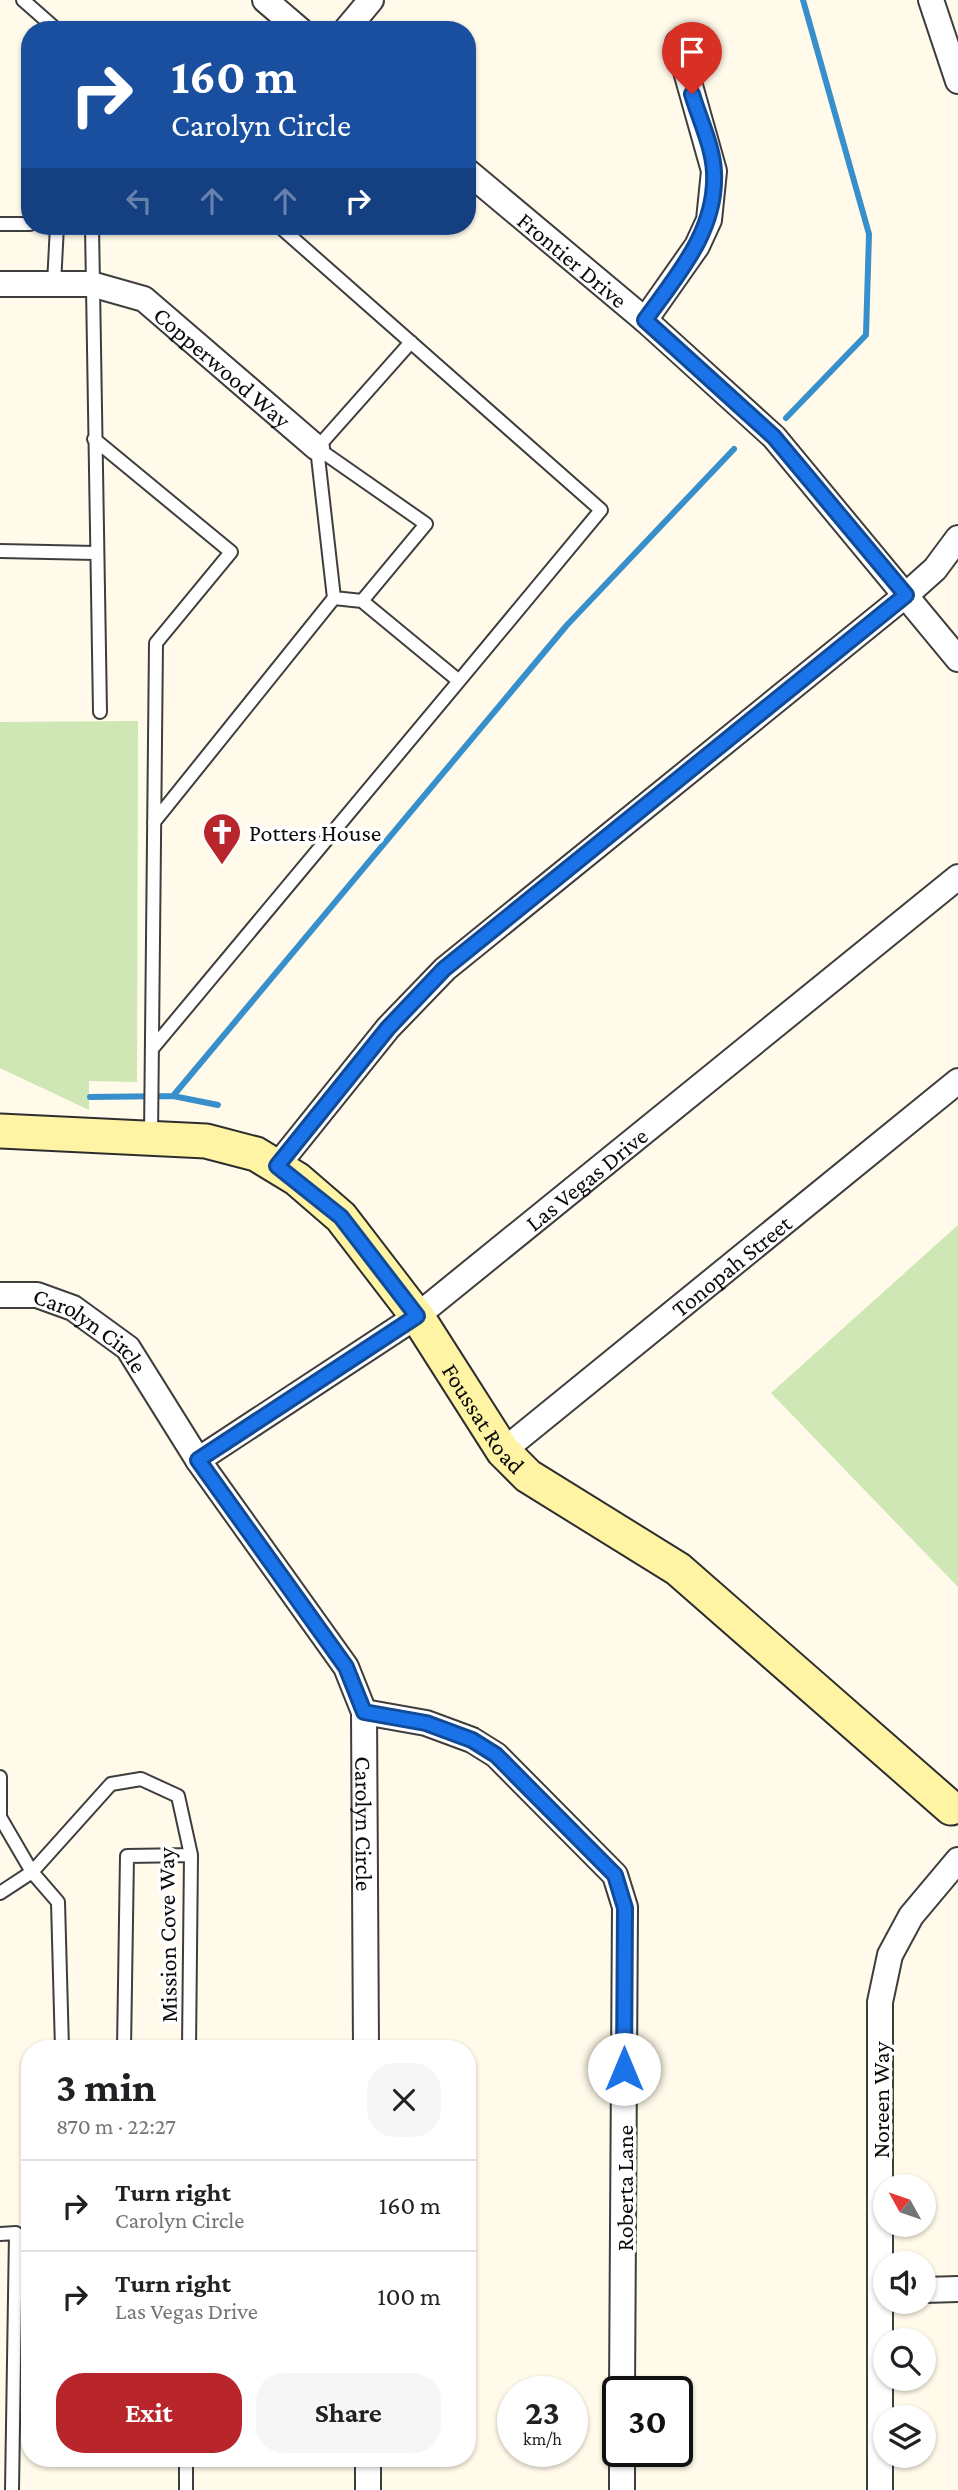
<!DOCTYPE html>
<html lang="en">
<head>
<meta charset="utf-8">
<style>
  body { margin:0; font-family:"Crimson Pro",serif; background:#f6f6f6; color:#202124; height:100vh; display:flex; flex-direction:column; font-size:26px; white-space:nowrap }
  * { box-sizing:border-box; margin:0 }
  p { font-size:23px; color:#757577 }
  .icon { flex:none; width:38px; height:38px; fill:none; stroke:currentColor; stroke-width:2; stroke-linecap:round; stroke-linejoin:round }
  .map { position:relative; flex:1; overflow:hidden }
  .drawer { position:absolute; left:21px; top:2040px; width:455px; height:427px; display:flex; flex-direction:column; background:#fff; border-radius:28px; box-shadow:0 2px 5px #0004 }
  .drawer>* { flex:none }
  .guide { position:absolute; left:21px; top:21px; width:455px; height:214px; border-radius:28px; box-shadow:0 2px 5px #0004; background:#1a4fa0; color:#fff; overflow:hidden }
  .needle { width:46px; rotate:310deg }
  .controls { position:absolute; left:873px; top:2174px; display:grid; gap:14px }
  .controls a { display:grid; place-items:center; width:63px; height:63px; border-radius:50%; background:#fff; box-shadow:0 2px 5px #0004; font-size:35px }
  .speed { position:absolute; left:497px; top:2376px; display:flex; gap:14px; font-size:35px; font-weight:700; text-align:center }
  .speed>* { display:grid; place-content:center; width:91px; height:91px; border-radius:50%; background:#fff; box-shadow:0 2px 5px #0004; line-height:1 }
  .speed small { font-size:18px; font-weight:400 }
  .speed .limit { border:4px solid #111; border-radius:10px; background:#fff; color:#111 }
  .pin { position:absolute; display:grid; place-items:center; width:60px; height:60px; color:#fff; margin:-72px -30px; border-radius:50% 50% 50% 0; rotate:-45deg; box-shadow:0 0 7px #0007 }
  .pin .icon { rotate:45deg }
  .me { position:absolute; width:77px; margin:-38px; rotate:0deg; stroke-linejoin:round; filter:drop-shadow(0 0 5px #0008) }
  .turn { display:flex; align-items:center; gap:24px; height:147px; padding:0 35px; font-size:32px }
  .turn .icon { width:91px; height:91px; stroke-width:2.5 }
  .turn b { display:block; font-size:49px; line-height:60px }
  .lanes { display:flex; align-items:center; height:66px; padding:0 35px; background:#0003; justify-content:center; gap:35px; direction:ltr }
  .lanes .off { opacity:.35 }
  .round { display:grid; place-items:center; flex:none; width:74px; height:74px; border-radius:28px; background:#f6f6f6 }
  .overview { display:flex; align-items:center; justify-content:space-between; height:119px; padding:0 35px }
  h1 { font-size:42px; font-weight:700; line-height:52px }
  .primary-button { display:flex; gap:14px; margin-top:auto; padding:14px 35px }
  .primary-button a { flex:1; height:80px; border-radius:28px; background:#b8262c; color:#fff; font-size:28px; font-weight:700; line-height:80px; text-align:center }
  .primary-button a+a { background:#f6f6f6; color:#202124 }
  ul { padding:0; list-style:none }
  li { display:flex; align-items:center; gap:21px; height:91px; padding:0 35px; border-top:2px solid #e0e0e0 }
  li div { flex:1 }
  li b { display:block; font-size:26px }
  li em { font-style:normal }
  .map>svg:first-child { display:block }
  .green { fill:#cee7b4 }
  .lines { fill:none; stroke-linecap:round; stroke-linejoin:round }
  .stream { stroke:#378fcb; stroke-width:6 }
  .lane-casing { stroke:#3e3e3e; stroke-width:16 }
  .street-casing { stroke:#3e3e3e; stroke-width:28 }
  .secondary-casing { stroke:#2d2d2d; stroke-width:37 }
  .lane { stroke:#fff; stroke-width:12 }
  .street { stroke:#fff; stroke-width:24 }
  .secondary { stroke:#fef4a4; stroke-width:33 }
  .route-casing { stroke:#114b97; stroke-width:18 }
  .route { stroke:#1a73e8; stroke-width:12 }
  .labels { text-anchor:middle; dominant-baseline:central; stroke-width:7; stroke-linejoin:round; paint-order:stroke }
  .street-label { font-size:24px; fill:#0b0b0b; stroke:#fff }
  .poi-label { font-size:24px; fill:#0b0b0b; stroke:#fff; text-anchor:start }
</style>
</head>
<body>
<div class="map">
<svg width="958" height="2490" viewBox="0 0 958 2490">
  <rect width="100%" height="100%" fill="#fffae9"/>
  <path class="green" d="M138 721 137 1082 89 1081V1110L0 1068V722Z
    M958 1225V1587L771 1393Z"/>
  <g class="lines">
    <path class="stream" d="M786 418 866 335 869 234 803 0
      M173 1096 567 625 734 449
      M90 1097 173 1096 218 1105"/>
    <defs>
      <path id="lane" d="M23 0 57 30
        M0 224H30
        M92 226 100 712
        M279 226 601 510 459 681
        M54 284 57 226
        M94 439 231 552 156 643 151 1137
        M317 448 426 524 362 601 334 598
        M0 551 96 553
        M154 822 334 598 317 448 411 342
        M152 1049 459 681 362 601
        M0 1777V1817L32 1872 58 1902 62 2049
        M0 1893 32 1872 111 1784 141 1779 178 1796 191 1855 189 2049
        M124 2049 127 1856 191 1855
        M0 2234 16 2233 12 2490
        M186 2490V2459"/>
      <g id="street">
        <path d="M265 0 300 30"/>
        <path d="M931 0 958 81"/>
        <path d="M346 30 371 0"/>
        <path id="s1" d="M467 171 645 320 774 437 958 659"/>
        <path id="s2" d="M0 284H91L144 299 317 448"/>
        <path d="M645 320 697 246 709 220 714 171 678 43"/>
        <path d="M277 1166 388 1028 445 969 906 595 935 569 958 538"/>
        <path id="s3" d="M0 1295H37L73 1308 128 1348 198 1460 346 1667 364 1712 366 2049"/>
        <path id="s4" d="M503 1451 958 1081"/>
        <path id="s5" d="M198 1460 417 1316 958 877"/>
        <path d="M364 1712 426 1723 472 1740 496 1755 615 1875 625 1907 622 2392"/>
        <path d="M924 2290 958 2289"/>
        <path d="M368 2459V2490"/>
        <path d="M622 2490V2452"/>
        <path d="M880 2490V2002L890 1955 911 1916 958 1860"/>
      </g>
      <g id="secondary">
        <path id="s6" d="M0 1131 206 1141 256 1154 297 1179 341 1217 417 1316 503 1451 528 1476 678 1569 951 1808"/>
      </g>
    </defs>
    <use href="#lane" class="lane-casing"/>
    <use href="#street" class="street-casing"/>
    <use href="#secondary" class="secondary-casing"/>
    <use href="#lane" class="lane"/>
    <use href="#street" class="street"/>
    <use href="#secondary" class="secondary"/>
  </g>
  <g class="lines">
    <defs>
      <path id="route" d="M624 2069 625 1908 615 1875 496 1755 472 1740 426 1723 364 1712 346 1667 198 1460 417 1316 341 1217 277 1166 388 1028 444 969 906 595 774 437 645 320C677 275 717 231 714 172 713 147 699 118 692 94"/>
    </defs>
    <use href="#route" class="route-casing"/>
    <use href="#route" class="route"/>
  </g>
  <defs>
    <symbol id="church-pin" viewBox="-11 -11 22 30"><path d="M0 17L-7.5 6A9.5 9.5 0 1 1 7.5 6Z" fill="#b8262c" stroke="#fff"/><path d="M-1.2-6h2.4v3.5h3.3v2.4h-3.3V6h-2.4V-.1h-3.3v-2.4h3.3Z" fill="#fff"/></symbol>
  </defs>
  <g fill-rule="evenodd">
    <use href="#church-pin" x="200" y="810" width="44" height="60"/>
  </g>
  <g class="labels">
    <g class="street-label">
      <text stroke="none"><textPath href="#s1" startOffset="138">Frontier Drive</textPath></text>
      <text stroke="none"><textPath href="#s2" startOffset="250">Copperwood Way</textPath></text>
      <text stroke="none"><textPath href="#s5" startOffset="480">Las Vegas Drive</textPath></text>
      <text stroke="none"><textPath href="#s4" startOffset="294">Tonopah Street</textPath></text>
      <text stroke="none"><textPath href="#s3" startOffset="102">Carolyn Circle</textPath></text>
      <text stroke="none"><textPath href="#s6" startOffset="611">Foussat Road</textPath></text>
      <text stroke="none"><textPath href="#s3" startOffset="690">Carolyn Circle</textPath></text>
      <text transform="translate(167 1935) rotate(-91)">Mission Cove Way</text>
      <text transform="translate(880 2100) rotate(-90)">Noreen Way</text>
      <text transform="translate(624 2188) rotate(-90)">Roberta Lane</text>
    </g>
    <g class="poi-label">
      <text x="249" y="832">Potters House</text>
    </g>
  </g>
</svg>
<div class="controls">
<a><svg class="needle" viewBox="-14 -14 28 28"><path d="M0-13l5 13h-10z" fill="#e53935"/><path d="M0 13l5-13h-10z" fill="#757577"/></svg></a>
<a><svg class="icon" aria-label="sound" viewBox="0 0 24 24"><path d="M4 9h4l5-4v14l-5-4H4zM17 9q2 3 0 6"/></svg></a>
<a><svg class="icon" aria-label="search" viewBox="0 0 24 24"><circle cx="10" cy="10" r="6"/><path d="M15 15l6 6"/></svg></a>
<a><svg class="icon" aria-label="layers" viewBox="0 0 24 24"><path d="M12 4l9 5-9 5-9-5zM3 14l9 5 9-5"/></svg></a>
</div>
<div class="speed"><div>23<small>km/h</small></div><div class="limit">30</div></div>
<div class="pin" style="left:692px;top:94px;background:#d93025"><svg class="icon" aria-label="arrive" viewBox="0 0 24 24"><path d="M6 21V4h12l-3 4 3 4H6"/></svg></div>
<svg class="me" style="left:624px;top:2069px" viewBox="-20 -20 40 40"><circle r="19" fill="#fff"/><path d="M0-13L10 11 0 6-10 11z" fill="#1a73e8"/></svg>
<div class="guide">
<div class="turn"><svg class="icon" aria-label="right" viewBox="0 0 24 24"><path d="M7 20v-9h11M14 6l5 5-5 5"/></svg><div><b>160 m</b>Carolyn Circle</div></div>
<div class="lanes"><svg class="icon off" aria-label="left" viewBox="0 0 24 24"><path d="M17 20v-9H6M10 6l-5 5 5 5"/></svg><svg class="icon off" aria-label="ahead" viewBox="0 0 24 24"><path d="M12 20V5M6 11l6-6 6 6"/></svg><svg class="icon off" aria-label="ahead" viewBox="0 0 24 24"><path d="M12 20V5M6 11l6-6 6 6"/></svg><svg class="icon" aria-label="right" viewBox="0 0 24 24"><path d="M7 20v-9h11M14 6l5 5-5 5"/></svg></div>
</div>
<section class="drawer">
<div class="overview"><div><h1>3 min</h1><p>870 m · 22:27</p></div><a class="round"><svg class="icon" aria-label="close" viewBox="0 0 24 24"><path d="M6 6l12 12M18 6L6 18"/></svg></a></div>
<ul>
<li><svg class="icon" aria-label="right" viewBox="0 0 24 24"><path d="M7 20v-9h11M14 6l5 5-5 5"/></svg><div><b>Turn right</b><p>Carolyn Circle</p></div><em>160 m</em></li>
<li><svg class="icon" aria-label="right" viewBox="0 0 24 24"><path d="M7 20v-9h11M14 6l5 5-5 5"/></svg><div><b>Turn right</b><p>Las Vegas Drive</p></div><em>100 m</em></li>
</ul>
<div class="primary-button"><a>Exit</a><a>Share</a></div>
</section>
</div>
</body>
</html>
